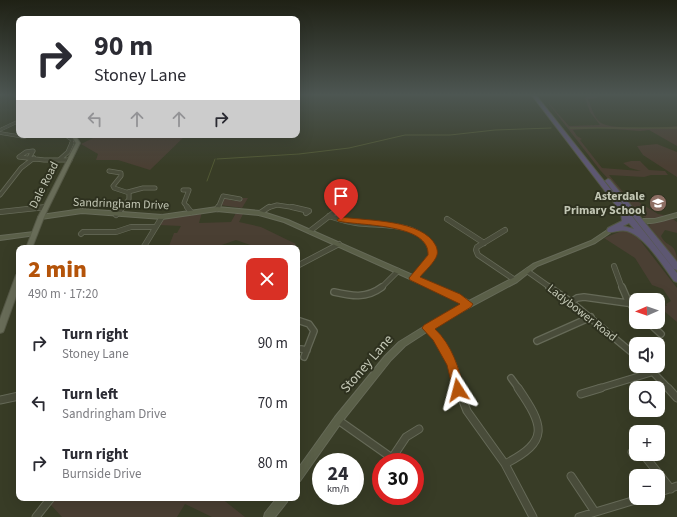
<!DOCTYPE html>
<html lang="en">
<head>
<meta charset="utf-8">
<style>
  body { margin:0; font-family:"Source Sans 3",sans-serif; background:#f2f2f3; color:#2b2b33; height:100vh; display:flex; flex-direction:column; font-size:15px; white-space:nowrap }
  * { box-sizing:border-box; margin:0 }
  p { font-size:13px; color:#7c7c81 }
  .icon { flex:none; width:22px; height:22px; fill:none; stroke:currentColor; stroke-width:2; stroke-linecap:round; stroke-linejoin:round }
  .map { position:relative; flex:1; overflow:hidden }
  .panel { position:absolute; left:16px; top:245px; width:284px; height:256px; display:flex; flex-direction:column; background:#fff; border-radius:8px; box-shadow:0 4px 16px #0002 }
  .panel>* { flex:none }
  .hud { position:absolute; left:16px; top:16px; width:284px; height:122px; border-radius:8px; box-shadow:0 4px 16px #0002; background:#fff; color:#2b2b33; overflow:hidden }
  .needle { width:26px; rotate:268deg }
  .buttons { position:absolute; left:629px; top:293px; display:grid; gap:8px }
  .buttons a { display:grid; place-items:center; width:36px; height:36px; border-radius:8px; background:#fff; box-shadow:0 4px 16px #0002; font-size:20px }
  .speed { position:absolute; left:312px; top:453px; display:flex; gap:8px; font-size:20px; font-weight:700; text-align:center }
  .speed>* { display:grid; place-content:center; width:52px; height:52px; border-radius:50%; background:#fff; box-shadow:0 4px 16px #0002; line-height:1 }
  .speed small { font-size:10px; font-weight:400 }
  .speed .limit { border:6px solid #d22; background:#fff; color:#111 }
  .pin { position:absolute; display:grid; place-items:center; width:34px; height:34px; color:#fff; margin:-41px -17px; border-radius:50% 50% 50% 0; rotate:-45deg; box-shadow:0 0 4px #0007 }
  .pin .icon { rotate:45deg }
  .me { position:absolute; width:44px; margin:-22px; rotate:351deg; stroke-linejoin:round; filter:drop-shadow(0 0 3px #0008) }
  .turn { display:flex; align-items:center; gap:14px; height:84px; padding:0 12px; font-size:18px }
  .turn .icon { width:52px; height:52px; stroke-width:2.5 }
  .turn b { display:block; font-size:28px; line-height:34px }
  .lanes { display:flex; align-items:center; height:38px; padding:0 12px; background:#0003; justify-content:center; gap:20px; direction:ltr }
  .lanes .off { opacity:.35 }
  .round { display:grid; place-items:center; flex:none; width:42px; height:42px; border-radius:8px; background:#f2f2f3 }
  .head { display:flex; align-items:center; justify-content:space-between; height:68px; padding:0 12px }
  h1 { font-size:24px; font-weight:800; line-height:30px; color:#b45309 }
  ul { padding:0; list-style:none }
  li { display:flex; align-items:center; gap:12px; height:60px; padding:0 12px }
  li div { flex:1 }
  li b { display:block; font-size:15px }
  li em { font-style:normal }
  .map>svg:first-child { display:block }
  .green { fill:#4a3f33 }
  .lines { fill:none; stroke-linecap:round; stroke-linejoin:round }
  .stream { stroke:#525934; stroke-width:1 }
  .street-far4-casing { stroke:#666a58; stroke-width:3.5 }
  .street-far3-casing { stroke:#666a58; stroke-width:5 }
  .street-far2-casing { stroke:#666a58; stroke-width:6 }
  .street-far1-casing { stroke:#666a58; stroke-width:8 }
  .street-casing { stroke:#666a58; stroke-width:9 }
  .secondary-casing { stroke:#666a58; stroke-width:2 }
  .primary-casing { stroke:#555846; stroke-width:2 }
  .highway-casing { stroke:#535745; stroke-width:2 }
  .street-far4 { stroke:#494c3a; stroke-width:2.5 }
  .street-far3 { stroke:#494c3a; stroke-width:3.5 }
  .street-far2 { stroke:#494c3a; stroke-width:4.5 }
  .street-far1 { stroke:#494c3a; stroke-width:5.5 }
  .street { stroke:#494c3a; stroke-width:7 }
  .secondary { fill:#5a5f48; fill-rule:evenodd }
  .primary { fill:#686c58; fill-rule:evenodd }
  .highway { fill:#5d5772; fill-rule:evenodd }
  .route { fill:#b45309; stroke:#753606 }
  .labels { text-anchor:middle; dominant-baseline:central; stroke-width:4; stroke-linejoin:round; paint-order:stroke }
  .street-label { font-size:12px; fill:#c3c7b5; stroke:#2e311f }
  .poi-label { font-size:12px; font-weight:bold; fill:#c3c7b5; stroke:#2e311f; text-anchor:end }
  .near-street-label { font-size:14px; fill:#c3c7b5; stroke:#2e311f }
</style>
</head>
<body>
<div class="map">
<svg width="677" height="517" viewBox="0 0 677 517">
  <rect width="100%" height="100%" fill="#383c26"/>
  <path class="green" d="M586 94H596L597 98 588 99C591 107 594 118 601 123 612 130 665 128 677 126V146L649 130 640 131 599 128 573 130 577 136 582 139 580 140 602 168 641 171 630 168 623 163 631 161H640L649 170 665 171 668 175H651L644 177 609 175 624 193 658 214 664 215C656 220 647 221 640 214L600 170 545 99 569 126 600 125 590 112 585 98 587 97Z
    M99 135H186L150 170 118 160H96L98 154 81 144Z
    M657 144 677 152V177L643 155 637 146Z
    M224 198 234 201 242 198H248L242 208 220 205Z
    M237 211 244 212 239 222 261 227 296 244 292 248H259L236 240 213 248H163L164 246H169L174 233H177L181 226 159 225 162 220 202 212 199 223 231 222Z
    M670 217 677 222V233L665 230 661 236C667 249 677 241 677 263L649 226 651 223 663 221Z
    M624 230 632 233 639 239 677 288V322L658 306V304L667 306 666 304 671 301 663 289 652 285 635 258 604 238Z
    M57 498H221L245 517H212L185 504 177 517H62L50 504Z"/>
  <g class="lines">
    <path class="stream" d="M570 128H677
      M217 159 299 154 349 148 405 135H450L495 130 551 128
      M207 181 215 159"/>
    <defs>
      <path id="street-far4" d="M0 130 19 121
        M0 133 24 137 30 135
        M65 135 72 140 71 144"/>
      <path id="street-far3" d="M29 158 33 151 26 152 19 157 44 160H70
        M59 160 68 152 72 143
        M109 171 121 173V176L113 186 114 188 129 193V199L122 208
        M183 190H189L184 203 188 208
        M128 192 143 188H155
        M0 195 21 168 34 158
        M41 208 46 207
        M218 208 223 196 240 199
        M267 208 277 205 297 208"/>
      <path id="street-far2" d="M187 207 191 212
        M292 207 309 211 306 213
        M217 209 218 207
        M0 212 46 207
        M260 213 269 207
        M116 215 123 207
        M329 216C338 219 347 222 356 223 383 227 423 220 433 253L414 278
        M447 219 484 243
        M505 230 477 247 476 250 478 255 515 280
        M310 231 341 207
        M81 234 83 232H116L131 227H154
        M143 248 162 217
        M297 266 339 244
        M614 266 622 288
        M527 271 551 288
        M381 288 398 271"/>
      <path id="street-far1" d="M549 287 571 302 636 356
        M622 287 628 301 636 311
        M334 292C352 296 366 299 382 287
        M571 302 577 298 584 297 627 303
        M297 320 309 324 314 331 304 357
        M648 322 661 334
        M428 328C439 339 452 358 456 374 457 379 456 383 458 389
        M537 341 591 317
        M301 349 307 350
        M647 366 669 389
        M511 378 519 389
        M597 389 653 372"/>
      <path id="street" d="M458 388 467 411 505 464 533 517
        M668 388 677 398
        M581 394 601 388
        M0 400 19 396
        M338 420 392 458 406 437 419 429
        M632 452 636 451
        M643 454 671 489
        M505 464C550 441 544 426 518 388
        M571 476 595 512
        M658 493 677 486
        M36 517 51 498
        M579 517 642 498"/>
      <path id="secondary" d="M217 207 260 211 288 220 458 295 469 301 513 278 533 264 591 241 609 229H613L614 230 595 243 537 266 517 282 442 322 405 346 391 360 341 423 300 481 297 483V470L335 417 385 356 399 342 438 318 463 304 454 299 284 222 259 215 217 211 162 219 82 213 41 219 38 217 41 215 82 209 162 215Z
        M677 213V217C667 219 648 227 639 221L642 219H655Z
        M34 232 37 234 36 235 0 240V236Z
        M277 498H288L287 502 275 517H264L265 513Z"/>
      <path id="primary" d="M11 94H16L19 96V99Z
        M71 135H75L80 143 44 217 32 248H26L38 217 76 143Z
        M16 275H19V288L4 330 3 332 0 333V319Z"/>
      <path id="highway" d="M531 94H535L677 273V282L674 281C663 266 645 236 627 231 620 229 614 233 608 232L607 230 608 228 622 221 621 212ZM629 223 634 229 623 226Z
        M608 179 610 180 677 262V270L674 269 606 182 605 181Z"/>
    </defs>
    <use href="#street-far4" class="street-far4-casing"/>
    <use href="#street-far3" class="street-far3-casing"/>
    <use href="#street-far2" class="street-far2-casing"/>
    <use href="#street-far1" class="street-far1-casing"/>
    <use href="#street" class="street-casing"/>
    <use href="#secondary" class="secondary-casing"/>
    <use href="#primary" class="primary-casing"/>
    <use href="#highway" class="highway-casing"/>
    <use href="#street-far4" class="street-far4"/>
    <use href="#street-far3" class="street-far3"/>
    <use href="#street-far2" class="street-far2"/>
    <use href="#street-far1" class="street-far1"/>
    <use href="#street" class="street"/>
    <use href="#secondary" class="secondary"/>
    <use href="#primary" class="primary"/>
    <use href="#highway" class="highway"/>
  </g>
  <linearGradient id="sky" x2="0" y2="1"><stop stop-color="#1f2115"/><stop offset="0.57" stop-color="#4d5652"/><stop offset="1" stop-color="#4d5652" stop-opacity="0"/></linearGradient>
  <rect width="677" height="166" fill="url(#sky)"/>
  <path class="route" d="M341 217C367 221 423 219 436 246 437 249 438 252 437 255 435 262 425 271 420 277L460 294 473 304 471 307 435 329C452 345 459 368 464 390L463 394 458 396 454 394 447 365 433 340 422 328 424 325 460 304 410 280 409 278 428 255C430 223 359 226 338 221L337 220Z"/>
  <defs>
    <symbol id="school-disc" viewBox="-11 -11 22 22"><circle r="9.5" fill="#8d6e63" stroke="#2e311f"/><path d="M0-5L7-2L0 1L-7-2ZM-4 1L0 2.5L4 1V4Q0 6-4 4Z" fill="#fff"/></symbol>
  </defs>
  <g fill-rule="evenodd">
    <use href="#school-disc" x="648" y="193" width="20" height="20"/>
  </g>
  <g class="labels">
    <g class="street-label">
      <text transform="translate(44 185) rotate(-63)">Dale Road</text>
      <text transform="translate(121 204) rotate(2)">Sandringham Drive</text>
      <text transform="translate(582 313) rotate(38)">Ladybower Road</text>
    </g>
    <g class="poi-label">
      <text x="645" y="196">Asterdale<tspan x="645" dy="14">Primary School</tspan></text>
    </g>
    <g class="near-street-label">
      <text transform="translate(367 364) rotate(-49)">Stoney Lane</text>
    </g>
  </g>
</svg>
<div class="buttons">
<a><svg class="needle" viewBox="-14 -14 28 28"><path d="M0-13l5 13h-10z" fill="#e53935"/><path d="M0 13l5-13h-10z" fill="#7c7c81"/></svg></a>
<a><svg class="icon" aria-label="sound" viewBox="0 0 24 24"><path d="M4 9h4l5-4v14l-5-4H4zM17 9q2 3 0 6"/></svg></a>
<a><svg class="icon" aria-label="search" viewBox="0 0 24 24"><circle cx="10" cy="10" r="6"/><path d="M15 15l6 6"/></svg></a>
<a>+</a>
<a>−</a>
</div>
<div class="speed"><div>24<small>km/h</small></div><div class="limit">30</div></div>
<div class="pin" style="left:341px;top:220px;background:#d93025"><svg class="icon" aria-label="arrive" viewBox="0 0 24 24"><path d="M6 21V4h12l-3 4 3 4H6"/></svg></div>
<svg class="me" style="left:458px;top:390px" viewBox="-20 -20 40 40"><path d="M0-17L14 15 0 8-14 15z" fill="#b45309" stroke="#fff" stroke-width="4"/></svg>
<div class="hud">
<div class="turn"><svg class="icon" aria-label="right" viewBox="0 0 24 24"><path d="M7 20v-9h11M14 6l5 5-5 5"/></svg><div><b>90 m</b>Stoney Lane</div></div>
<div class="lanes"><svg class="icon off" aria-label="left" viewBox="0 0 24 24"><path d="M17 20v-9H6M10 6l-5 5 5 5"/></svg><svg class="icon off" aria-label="ahead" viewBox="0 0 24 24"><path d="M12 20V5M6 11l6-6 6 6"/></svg><svg class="icon off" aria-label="ahead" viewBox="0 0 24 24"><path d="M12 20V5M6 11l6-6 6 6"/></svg><svg class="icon" aria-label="right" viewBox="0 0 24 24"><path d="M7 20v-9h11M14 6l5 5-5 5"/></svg></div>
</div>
<section class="panel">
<div class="head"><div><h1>2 min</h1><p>490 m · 17:20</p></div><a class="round" style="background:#d93025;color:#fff"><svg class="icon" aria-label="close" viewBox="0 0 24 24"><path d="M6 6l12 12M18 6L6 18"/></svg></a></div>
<ul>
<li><svg class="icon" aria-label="right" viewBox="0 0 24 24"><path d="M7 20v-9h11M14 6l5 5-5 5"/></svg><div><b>Turn right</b><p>Stoney Lane</p></div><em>90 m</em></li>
<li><svg class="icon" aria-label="left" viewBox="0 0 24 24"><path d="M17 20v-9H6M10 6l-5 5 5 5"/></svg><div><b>Turn left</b><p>Sandringham Drive</p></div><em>70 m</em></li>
<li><svg class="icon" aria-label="right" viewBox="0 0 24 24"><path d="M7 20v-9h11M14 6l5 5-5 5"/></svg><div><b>Turn right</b><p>Burnside Drive</p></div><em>80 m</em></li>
</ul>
</section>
</div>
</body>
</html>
